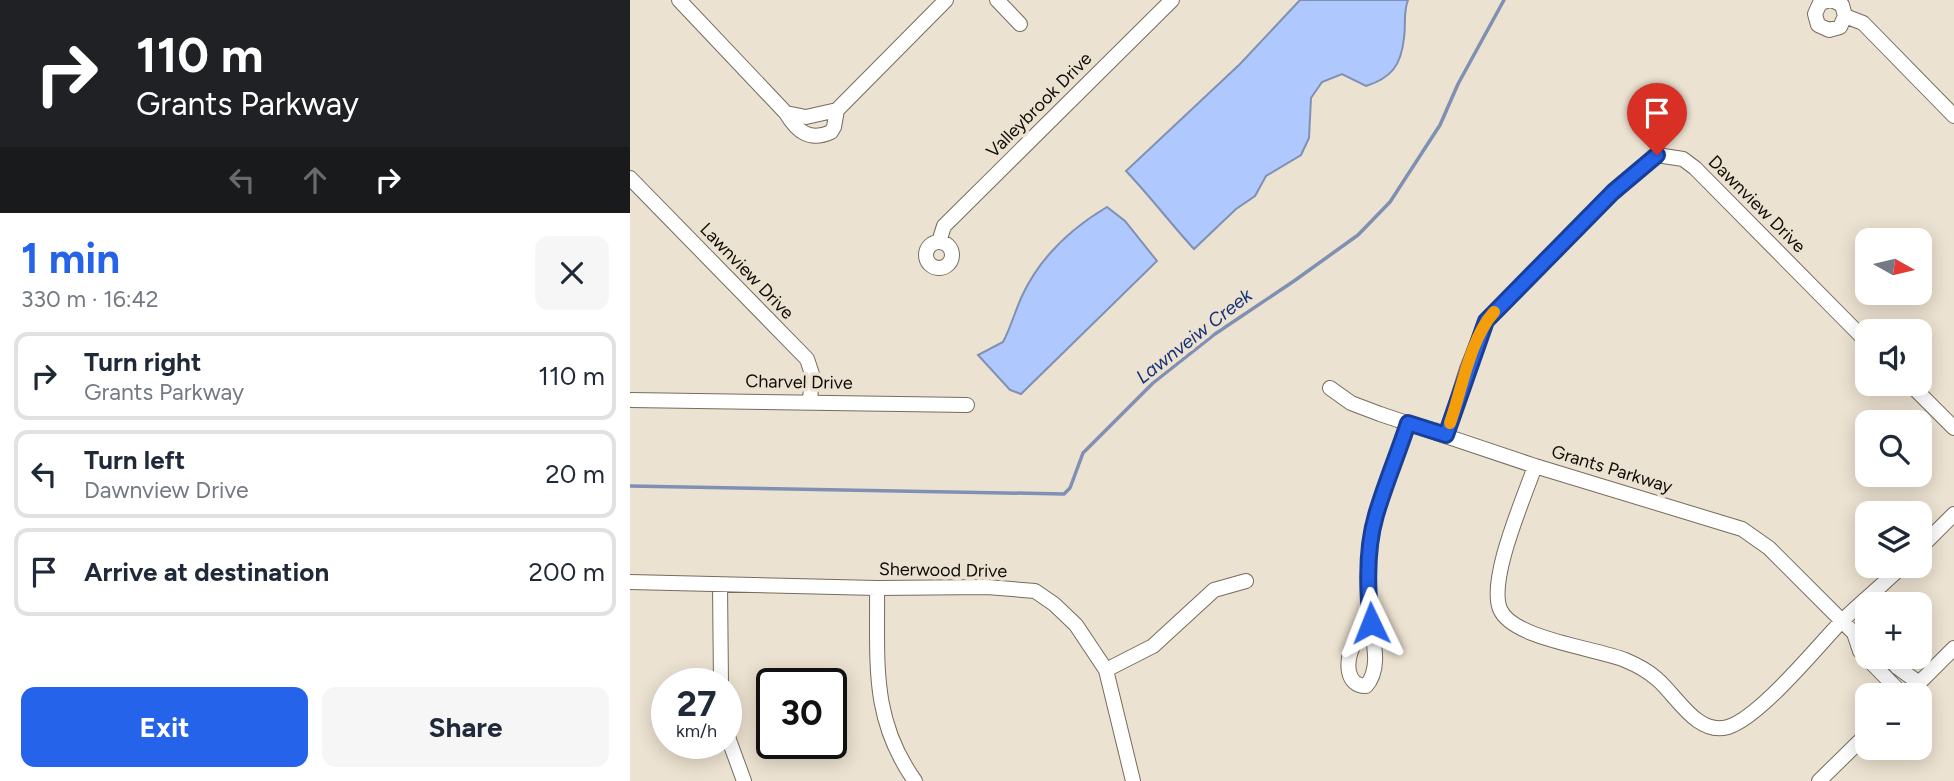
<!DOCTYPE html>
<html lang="en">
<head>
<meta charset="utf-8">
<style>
  body { margin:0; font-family:Figtree,sans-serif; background:#f6f6f7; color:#1f2937; height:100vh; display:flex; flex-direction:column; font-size:26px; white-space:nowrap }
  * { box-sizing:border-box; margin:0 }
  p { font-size:23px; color:#747a83 }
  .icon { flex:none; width:38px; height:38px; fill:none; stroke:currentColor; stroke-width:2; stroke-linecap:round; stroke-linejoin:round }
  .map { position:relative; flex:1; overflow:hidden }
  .side { display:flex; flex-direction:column; background:#fff; width:630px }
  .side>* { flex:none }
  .banner { background:#202124; color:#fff; overflow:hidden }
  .needle { width:46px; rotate:98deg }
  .buttons { position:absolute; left:1225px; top:228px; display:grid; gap:14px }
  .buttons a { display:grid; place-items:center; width:77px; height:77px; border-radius:14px; background:#fff; box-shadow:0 4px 18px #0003; font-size:35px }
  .speed { position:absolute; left:21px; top:668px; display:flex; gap:14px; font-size:35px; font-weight:700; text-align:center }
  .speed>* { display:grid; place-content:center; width:91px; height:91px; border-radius:50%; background:#fff; box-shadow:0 4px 18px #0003; line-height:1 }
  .speed small { font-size:18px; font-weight:400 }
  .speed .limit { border:4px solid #111; border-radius:10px; background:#fff; color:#111 }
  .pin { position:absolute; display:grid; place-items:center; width:60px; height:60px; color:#fff; margin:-72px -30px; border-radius:50% 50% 50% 0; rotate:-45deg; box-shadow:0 0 7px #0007 }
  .pin .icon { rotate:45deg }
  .me { position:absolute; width:77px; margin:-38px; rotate:358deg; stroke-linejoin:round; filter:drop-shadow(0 0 5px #0008) }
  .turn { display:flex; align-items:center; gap:24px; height:147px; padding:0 21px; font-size:32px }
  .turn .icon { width:91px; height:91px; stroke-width:2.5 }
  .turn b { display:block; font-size:49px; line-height:60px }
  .lanes { display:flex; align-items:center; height:66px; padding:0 21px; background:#0003; justify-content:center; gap:35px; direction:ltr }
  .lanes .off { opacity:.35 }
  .round { display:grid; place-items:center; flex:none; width:74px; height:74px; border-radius:14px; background:#f6f6f7 }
  .summary { display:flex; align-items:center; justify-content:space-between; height:119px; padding:0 21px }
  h1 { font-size:42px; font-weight:700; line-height:52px; color:#2563eb }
  .button { display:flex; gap:14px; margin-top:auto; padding:14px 21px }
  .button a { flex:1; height:80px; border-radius:14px; background:#2563eb; color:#fff; font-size:28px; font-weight:700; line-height:80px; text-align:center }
  .button a+a { background:#f6f6f7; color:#1f2937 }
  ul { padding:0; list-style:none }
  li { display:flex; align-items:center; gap:21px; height:88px; margin:0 14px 10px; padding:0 7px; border:4px solid #e0e1e3; border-radius:14px }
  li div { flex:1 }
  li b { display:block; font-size:26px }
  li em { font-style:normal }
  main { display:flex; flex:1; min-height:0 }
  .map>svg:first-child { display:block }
  .water { fill:#afc8fd; stroke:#7f90b3; stroke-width:2 }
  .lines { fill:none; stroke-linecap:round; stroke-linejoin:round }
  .stream { stroke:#7f90b3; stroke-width:3.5 }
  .minor-casing { stroke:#746c5d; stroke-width:16 }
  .minor { stroke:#fff; stroke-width:14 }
  .route-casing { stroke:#184099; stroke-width:18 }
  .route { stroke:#2563eb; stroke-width:12 }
  .slow { stroke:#f59e0b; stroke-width:12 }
  .labels { text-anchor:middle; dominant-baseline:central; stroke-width:7; stroke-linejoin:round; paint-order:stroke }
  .street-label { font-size:18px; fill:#0f0c07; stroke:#ece2d1 }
  .water-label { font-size:19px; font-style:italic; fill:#163079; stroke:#ece2d1 }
</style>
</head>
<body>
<main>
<section class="side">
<div class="banner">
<div class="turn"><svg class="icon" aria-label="right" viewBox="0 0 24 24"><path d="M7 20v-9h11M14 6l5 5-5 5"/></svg><div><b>110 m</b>Grants Parkway</div></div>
<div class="lanes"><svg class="icon off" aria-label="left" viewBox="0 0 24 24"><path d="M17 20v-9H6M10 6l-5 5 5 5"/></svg><svg class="icon off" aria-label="ahead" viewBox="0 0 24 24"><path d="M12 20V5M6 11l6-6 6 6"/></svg><svg class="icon" aria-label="right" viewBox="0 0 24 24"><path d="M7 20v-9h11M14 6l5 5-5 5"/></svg></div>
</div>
<div class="summary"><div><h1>1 min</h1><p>330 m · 16:42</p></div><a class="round"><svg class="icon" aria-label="close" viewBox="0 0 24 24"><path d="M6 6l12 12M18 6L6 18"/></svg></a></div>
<ul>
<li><svg class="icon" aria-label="right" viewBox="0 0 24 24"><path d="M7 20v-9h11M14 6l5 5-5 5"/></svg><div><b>Turn right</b><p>Grants Parkway</p></div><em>110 m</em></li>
<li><svg class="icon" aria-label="left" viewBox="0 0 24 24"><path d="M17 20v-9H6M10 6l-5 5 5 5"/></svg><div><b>Turn left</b><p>Dawnview Drive</p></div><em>20 m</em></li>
<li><svg class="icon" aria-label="arrive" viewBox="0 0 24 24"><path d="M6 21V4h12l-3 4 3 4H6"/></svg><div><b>Arrive at destination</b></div><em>200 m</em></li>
</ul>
<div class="button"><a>Exit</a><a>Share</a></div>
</section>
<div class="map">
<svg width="1324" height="781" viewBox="0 0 1324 781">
  <rect width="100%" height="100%" fill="#ece2d1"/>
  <path class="water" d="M670 0H778C773 13 776 24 774 38 771 66 761 78 736 86L712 74 692 82 681 98 679 138 671 155 636 176 625 196 606 209 564 249C540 223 520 196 496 171L610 64Z
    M477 207 495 221 527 261 391 394 380 390 348 355 373 342C381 327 385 311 392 296 410 257 440 229 477 207Z"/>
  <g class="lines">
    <path class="stream" d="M0 486 434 494 440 488 453 453 523 383 585 334 664 281 728 235 760 202 810 125 828 84 874 0"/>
    <defs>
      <path id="minor" d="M49 0 156 113 176 117 207 110 316 0
        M367 0 390 24
        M1200 0 1190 3 1185 14 1188 25 1199 30 1210 27 1215 16 1212 5 1202 0
        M1215 16 1233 23 1324 116
        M156 113C167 131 179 142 201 132L204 127 207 110
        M0 178 177 359 182 374 180 401
        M309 242 314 226 542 0
        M296 255a13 13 0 1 1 26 0a13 13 0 1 1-26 0Z
        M1279 383 1324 428
        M700 388 721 403 750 414 905 466 1112 529 1139 548 1224 633 1237 640
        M0 400 337 405
        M816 435 837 369 856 321 983 193 1027 155 1053 159 1065 168 1237 342
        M905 466C894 498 858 579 870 609 882 639 966 648 995 660 1007 665 1018 671 1027 679 1047 696 1067 736 1098 727 1129 718 1185 649 1210 623 1230 603 1253 585 1273 565
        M1290 548 1324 514
        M0 582 247 588 357 587 405 591 424 604 446 625 476 670 503 781
        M90 585 91 684
        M247 588C248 661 240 718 285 781
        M741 623C735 630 726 638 723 646 716 661 715 686 736 686 754 666 740 632 739 607 738 577 738 545 746 515 755 484 768 454 778 423
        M1224 633 1230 651 1273 695
        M1257 656 1267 667 1289 683
        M476 670 523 646 584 590 616 581
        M1277 695 1324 648
        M96 725 99 740 114 781
        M1189 781 1237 734"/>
    </defs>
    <use href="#minor" class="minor-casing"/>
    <use href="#minor" class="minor"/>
  </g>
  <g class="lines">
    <defs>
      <path id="route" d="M741 623C737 588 736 549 746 515 755 484 768 454 778 423L816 435 856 321 983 192 1027 155"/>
    </defs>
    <use href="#route" class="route-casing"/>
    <use href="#route" class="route"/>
    <path class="slow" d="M820 423C832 389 840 339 864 312"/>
  </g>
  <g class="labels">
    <g class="street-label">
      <text transform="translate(409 105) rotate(-45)">Valleybrook Drive</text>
      <text transform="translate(1127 204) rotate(45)">Dawnview Drive</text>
      <text transform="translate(117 271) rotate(46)">Lawnview Drive</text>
      <text transform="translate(169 382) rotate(1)">Charvel Drive</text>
      <text transform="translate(982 469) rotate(17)">Grants Parkway</text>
      <text transform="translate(313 570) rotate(1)">Sherwood Drive</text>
    </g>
    <g class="water-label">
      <text transform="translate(564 336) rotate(-38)">Lawnveiw Creek</text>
    </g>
  </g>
</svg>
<div class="buttons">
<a><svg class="needle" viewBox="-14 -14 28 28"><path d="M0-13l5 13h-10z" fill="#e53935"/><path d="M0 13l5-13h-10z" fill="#747a83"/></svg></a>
<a><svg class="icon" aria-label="sound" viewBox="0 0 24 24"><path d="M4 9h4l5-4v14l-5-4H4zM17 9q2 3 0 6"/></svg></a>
<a><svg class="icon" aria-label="search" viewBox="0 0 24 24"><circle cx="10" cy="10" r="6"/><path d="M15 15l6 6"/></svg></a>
<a><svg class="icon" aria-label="layers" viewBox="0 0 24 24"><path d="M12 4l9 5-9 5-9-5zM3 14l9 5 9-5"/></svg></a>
<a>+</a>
<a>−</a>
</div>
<div class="speed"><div>27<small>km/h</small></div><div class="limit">30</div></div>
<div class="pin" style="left:1027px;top:155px;background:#d93025"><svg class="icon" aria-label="arrive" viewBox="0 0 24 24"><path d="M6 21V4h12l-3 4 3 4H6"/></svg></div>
<svg class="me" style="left:741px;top:623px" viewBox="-20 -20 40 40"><path d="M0-17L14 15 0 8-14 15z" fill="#2563eb" stroke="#fff" stroke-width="4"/></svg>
</div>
</main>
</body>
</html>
